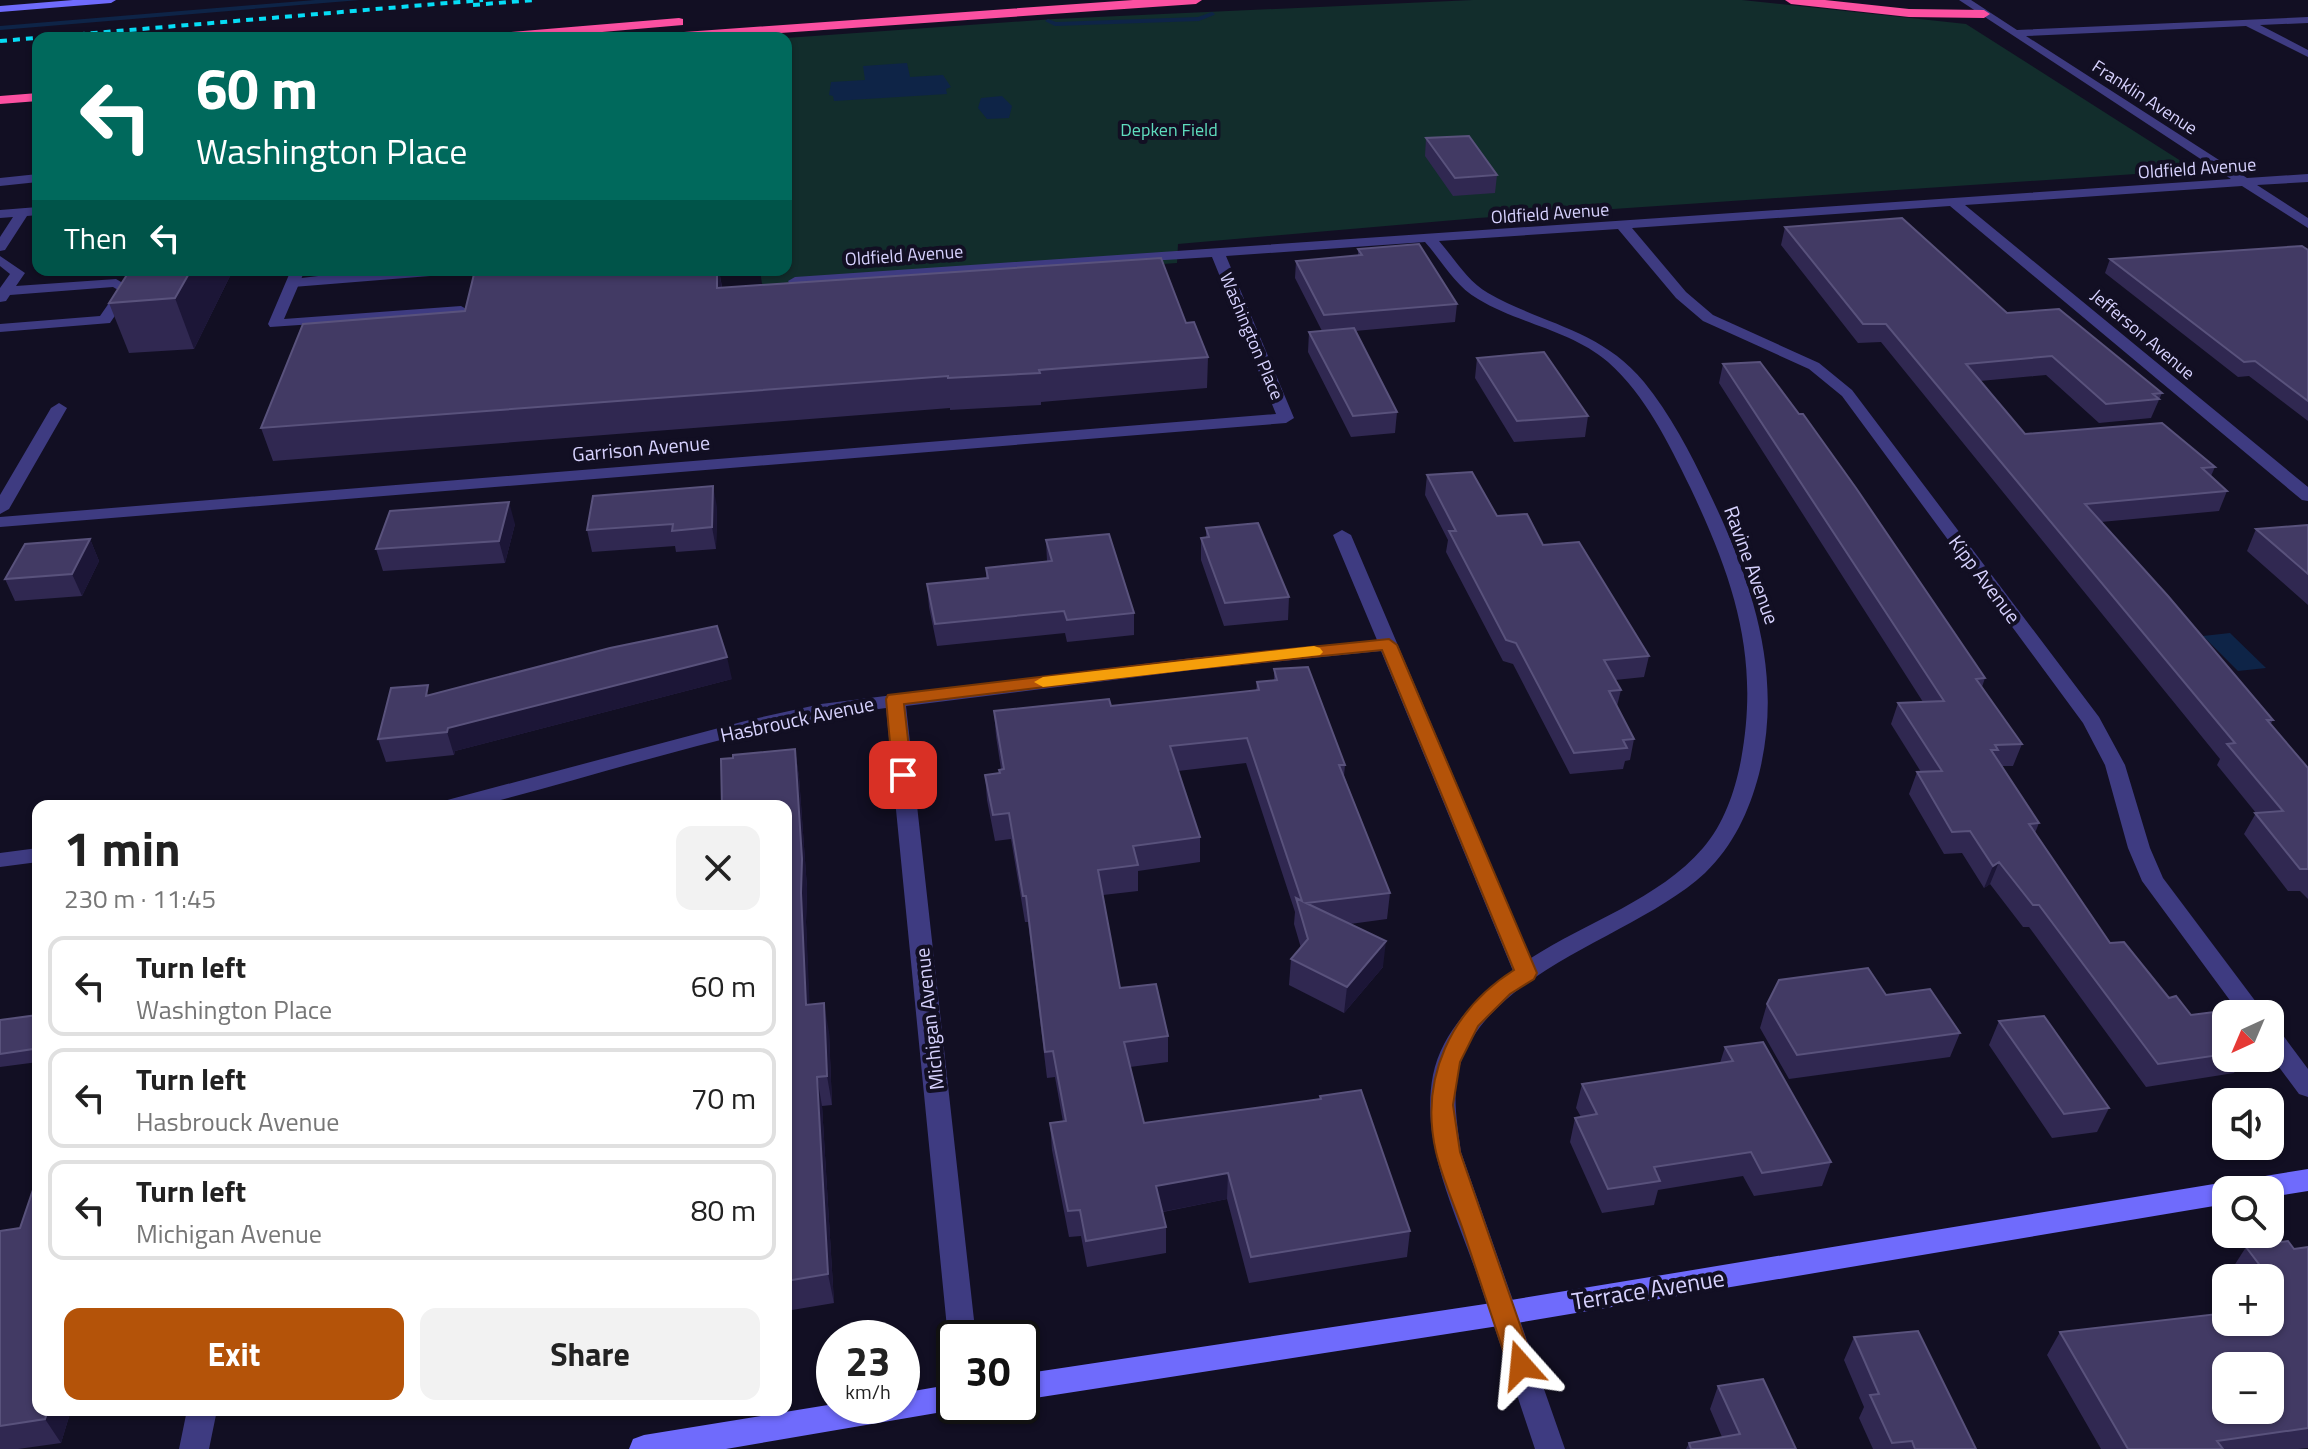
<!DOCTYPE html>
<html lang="en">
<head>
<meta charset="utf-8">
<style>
  body { margin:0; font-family:"Titillium Web",sans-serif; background:#f2f2f2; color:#222; height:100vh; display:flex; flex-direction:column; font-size:30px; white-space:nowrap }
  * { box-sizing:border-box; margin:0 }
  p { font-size:26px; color:#767676 }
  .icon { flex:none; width:44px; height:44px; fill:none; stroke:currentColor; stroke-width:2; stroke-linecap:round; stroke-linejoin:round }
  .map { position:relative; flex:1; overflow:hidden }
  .panel { position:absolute; left:32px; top:800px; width:760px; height:616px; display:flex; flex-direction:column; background:#fff; border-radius:16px; box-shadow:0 2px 6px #0004 }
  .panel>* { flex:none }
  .banner { position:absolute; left:32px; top:32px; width:760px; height:244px; border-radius:16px; box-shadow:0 2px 6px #0004; background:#00695c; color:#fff; overflow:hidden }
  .needle { width:52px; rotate:224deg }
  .buttons { position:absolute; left:2212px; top:1000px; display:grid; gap:16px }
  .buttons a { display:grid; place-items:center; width:72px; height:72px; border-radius:16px; background:#fff; box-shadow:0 2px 6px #0004; font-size:40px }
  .speed { position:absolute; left:816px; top:1320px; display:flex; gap:16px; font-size:40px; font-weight:700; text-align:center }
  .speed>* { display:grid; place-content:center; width:104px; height:104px; border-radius:50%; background:#fff; box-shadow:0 2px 6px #0004; line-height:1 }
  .speed small { font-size:20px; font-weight:400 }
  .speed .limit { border:4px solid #111; border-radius:12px; background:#fff; color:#111 }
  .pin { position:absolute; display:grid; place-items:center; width:68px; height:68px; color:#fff; margin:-34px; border-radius:16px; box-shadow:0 4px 12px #0006 }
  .me { position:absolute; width:88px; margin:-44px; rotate:342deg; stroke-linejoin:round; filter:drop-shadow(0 0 6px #0008) }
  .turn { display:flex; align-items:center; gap:28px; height:168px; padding:0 32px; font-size:36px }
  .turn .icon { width:104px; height:104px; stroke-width:2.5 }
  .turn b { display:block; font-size:56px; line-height:68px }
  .then { display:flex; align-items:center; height:76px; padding:0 32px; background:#0003; gap:16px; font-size:30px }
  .round { display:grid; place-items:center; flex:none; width:84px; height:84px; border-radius:16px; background:#f2f2f2 }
  .headline { display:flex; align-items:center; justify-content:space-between; height:136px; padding:0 32px }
  h1 { font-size:48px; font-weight:700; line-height:60px }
  .primary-button { display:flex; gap:16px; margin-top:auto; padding:16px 32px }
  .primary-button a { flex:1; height:92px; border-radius:16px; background:#b45309; color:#fff; font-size:32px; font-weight:700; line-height:92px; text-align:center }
  .primary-button a+a { background:#f2f2f2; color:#222 }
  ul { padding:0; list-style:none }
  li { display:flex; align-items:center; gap:24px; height:100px; margin:0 16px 12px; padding:0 16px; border:4px solid #e0e0e0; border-radius:16px }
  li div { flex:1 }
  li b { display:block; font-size:30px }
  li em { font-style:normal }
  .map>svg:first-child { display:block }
  .green { fill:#122d2c }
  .water { fill:#0e2447 }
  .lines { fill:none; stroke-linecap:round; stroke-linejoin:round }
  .stream { fill:#0e2447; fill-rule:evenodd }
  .lane { fill:#3e3b81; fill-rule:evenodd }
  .street { fill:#3e3b81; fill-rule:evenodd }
  .secondary { fill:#6f6bfc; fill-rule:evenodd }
  .highway { fill:#fb50a1; fill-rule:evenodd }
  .rail { stroke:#06ddf6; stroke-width:4; stroke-dasharray:7 6; stroke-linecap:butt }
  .wall { fill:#302851 }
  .shaded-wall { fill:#1c1637 }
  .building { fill:#423a64; stroke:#59527c; stroke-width:2; fill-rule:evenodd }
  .route { fill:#b45309; stroke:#753606; stroke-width:2 }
  .slow { fill:#f59e0b }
  .labels { text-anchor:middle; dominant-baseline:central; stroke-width:8; stroke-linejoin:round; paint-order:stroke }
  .far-street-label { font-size:18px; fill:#d7d2fe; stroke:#120f23 }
  .far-park-label { font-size:18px; fill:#5fddbe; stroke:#120f23 }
  .street-label { font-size:20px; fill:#d7d2fe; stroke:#120f23 }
  .near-street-label { font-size:24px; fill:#d7d2fe; stroke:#120f23 }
</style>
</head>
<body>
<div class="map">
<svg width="2308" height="1449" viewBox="0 0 2308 1449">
  <rect width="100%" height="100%" fill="#120f23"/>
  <path class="green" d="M1473 0H1742L1966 24 2195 170 1478 218 1178 244 1177 263 763 291 760 270H786V38L1054 19Z"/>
  <path class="water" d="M315 0H360L0 30V26Z
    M907 63 910 77 943 75 951 87 946 89 947 94 834 101 833 96 829 95 831 82 865 80 863 66Z
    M1002 96 1012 106 1009 118 987 119 978 108 981 98Z
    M2230 633 2266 668 2238 671 2203 636Z"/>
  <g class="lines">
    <path class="stream" d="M1212 12 1215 14 1214 15 1199 21 1055 26 1045 21 1048 19 1056 22 1198 17Z"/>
    <path class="lane" d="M38 174V182L0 186V178Z
      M337 270H351L350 273 462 270 455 274 293 287 286 283 293 279 335 274Z"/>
    <path class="street" d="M1959 0H1971L2017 30 2308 17V23L2260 25 2308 50V57L2246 26 2026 36 2247 178 2308 174V182L2257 185 2308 218V228L2242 186 1965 205 2308 487V501L2302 500 1950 206 1632 228 1686 292 1713 315 1819 363 1852 390 2099 717 2125 765 2150 848 2163 878 2265 1014H2240L2142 881 2128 848 2105 765 2083 723 1842 396 1809 369 1703 321 1676 298 1618 229 1439 241C1455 259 1467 281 1488 293 1544 325 1600 329 1644 382 1670 414 1690 452 1708 490 1752 581 1784 673 1759 774 1749 812 1733 846 1705 873 1637 936 1494 968 1461 1062 1451 1091 1457 1123 1461 1152L1565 1449H1535C1515 1389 1495 1329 1475 1269 1454 1209 1420 1141 1433 1075 1442 1031 1478 995 1513 971L1381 651 1192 670 906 706 976 1338H954V1348L948 1338 886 708C747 725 614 771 478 806H440L444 801 451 799 749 720 821 704 1192 658 1377 640 1333 535 1342 530 1351 535 1531 958C1587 922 1659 899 1703 848 1724 824 1735 791 1741 760 1760 657 1734 580 1690 487 1668 442 1646 396 1608 362 1571 330 1519 324 1478 299 1455 286 1442 261 1425 242L1226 256 1294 418 1286 423 0 527V517L1276 414 1212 257 790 284 788 281 795 277 2231 179Z
      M38 207V215L27 216 5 250 0 251V237L13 217 0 218V210Z
      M0 256 25 273 16 286 116 279 133 289 110 323 0 332V324L100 316 118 290 113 287 10 295 6 301 0 302V288L10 274 0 266Z
      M291 270H305L284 319 461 306 468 310 461 314 270 327 268 324Z
      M59 403 67 408 9 509 0 514V495L51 408Z
      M38 848V862L0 867V853Z
      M2270 1028 2279 1030 2308 1069V1097L2299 1094 2270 1055Z
      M187 1410H217L209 1449H179Z"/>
    <path class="secondary" d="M73 0H116L111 3 0 12V6Z
      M2308 1169V1191L2270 1197V1190H2226V1204L1505 1325 1022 1400V1374L1505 1301 2226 1182 2236 1186 2247 1179Z
      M954 1384V1406H964L954 1410 726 1449H629L633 1439 644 1435 834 1404 902 1406V1393Z"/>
    <path class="highway" d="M1133 0H1202L1196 4 707 38H650L656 34Z
      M1785 0H1825L1909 9 1984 10 1990 14 1984 18 1909 17 1791 4Z
      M679 18 683 19V25L533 38H481L487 34Z
      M38 93V101L0 104V96Z"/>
    <path class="rail" d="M473 5 534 0
      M0 41 483 0"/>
  </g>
  <path class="wall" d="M1426 138 1497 175 1495 193 1453 196 1425 156Z
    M1785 227 2007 313 2162 393 2151 418 2099 423 2046 375 1980 381 2025 434 2215 467 2211 476 2227 491 2219 511 2101 522 2273 720 2270 725 2308 768V899L2300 891H2288L2244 834 2256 813 2217 765 2220 759 1881 342 1858 343 1781 245Z
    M1358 249 1457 304 1455 322 1355 331 1397 412 1395 433 1351 437 1308 352 1309 332 1322 331 1295 278 1296 261 1358 256Z
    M2308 250V421L2249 376 2238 377 2105 273 2110 259Z
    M130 270H233L194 349 129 353 109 303Z
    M475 270H719L722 287 1186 323 1208 357 1207 388 1041 402V405L950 410V408L273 461 261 428 465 311Z
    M1477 358 1588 416 1585 437 1514 442 1475 378Z
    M1723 364 1985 678 1982 687 2022 744 2013 766H2002L2039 823 2035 833 2110 943 2169 998 2191 1015 2226 1026V1058H2243L2234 1073 2146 1087 2029 927H2023L1990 884 1984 888 1962 853 1944 854 1909 794 1917 772H1921L1891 724 1898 703 1923 702 1719 383Z
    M1427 475 1497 516 1543 545 1649 656 1644 677 1615 680 1621 690 1617 706 1634 739 1630 760 1625 761 1623 769 1570 774 1513 664 1503 661 1446 552 1448 540 1425 495Z
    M717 507 716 549 676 552 675 546 592 552 587 530Z
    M515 524 505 563 383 571 376 549Z
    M2308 525V605L2247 551 2256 529Z
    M1206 528 1289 597 1288 620 1224 626 1201 560V538L1206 537Z
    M90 539 99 561 82 596 15 601 5 579Z
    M1046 540 1134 613V635L1067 642 1065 633 937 646 929 607 927 584 986 578V568L1047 561Z
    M1274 669 1345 765 1344 776 1390 893 1387 919 1350 924 1383 967 1344 1013 1289 985 1291 959 1301 948 1294 924 1295 912 1246 763 1178 771 1200 837V862L1138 871V891L1103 895 1120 988 1168 1036V1062L1130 1067 1144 1123 1320 1099V1096L1410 1231 1407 1257 1249 1283 1227 1199 1163 1212 1166 1227V1253L1087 1267 1081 1236 1069 1237 1052 1150 1050 1123 1063 1122 1055 1077 1047 1078 1028 922H1025L1011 839 995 841 987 800 985 775 1000 773 1001 769 996 736 994 711 1111 706 1256 691 1257 682 1274 680Z
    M732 679 455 751 454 755 386 762 378 739 431 695Z
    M795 749 799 777 807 888 806 922 809 1004 829 1032 832 1105 822 1106 834 1303 786 1311V806Z
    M1886 995 1960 1033 1950 1057 1789 1079 1760 1028 1767 1004Z
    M38 1015V1062L0 1067V1020Z
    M1999 1021 2109 1108 2097 1132 2052 1138 1989 1045Z
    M1725 1047 1831 1162 1822 1186 1754 1196 1743 1176 1658 1190 1654 1205 1602 1213 1570 1142 1575 1118 1581 1117 1576 1108 1582 1084 1720 1063Z
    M20 1228 38 1410H71L61 1443 18 1449H0V1231Z
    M2246 1247 2294 1249 2308 1247V1448L2298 1449H2101L2047 1355 2060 1332 2270 1322V1278H2238L2232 1269Z
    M1854 1337 1976 1449H1873L1859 1418 1864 1407 1844 1360Z
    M1718 1386 1796 1449H1686L1689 1443 1722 1437 1710 1409Z"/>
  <path class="shaded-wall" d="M191 270H233L194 349 175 298Z
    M717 270H719L722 289 717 288Z
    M713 486 717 507 716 549 712 527Z
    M509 502 515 524 505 563 499 541Z
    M90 539 99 561 82 596 72 574Z
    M727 657 732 679 455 751 454 755 447 732 448 728Z
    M795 749 799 777 807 888 806 922 811 1034 806 1005Z
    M1999 862 1990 884 1984 888 1993 866Z
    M1386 941 1383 967 1344 1013 1347 987Z
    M824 1003 829 1032 832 1105 827 1076Z
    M38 1035V1058L33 1049Z
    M817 1077 822 1106 834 1303 828 1274Z
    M1228 1173 1227 1199 1156 1213V1186Z
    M48 1410H71L61 1443 45 1419Z"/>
  <path class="building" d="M1469 136 1497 175 1455 178 1426 138Z
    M1902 218 2007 313 2059 309 2162 393 2153 394 2159 399 2106 404 2052 356 1966 364 2025 434 2162 423 2215 467 2202 468 2227 491 2085 504 2168 596 2273 720H2267L2308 768V869H2300L2255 813 2283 811 2227 744 2235 743 1886 324H1863L1785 227Z
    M1419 244 1457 304 1324 315 1296 261 1362 255 1358 249Z
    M2302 246 2308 250V401L2255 361 2244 362 2110 259Z
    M1161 258 1186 323 1194 322 1208 357 1039 370 1040 373 948 378V376L261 428 303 324 465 311 475 270H717V288Z
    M130 270H191L175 298 109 303Z
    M1354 328 1397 412 1353 416 1309 332Z
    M1544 352 1588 416 1517 421 1477 358Z
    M1760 362 1799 414H1803L1856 488 1985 678 1976 679 2022 744 1995 745 1998 750H1991L2039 823 2029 824 2110 943 2124 942 2169 998 2176 996 2191 1015 2214 1012 2226 1026V1054L2158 1064 2039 905H2033L1999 862 1993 866 1970 831 1952 832 1917 772 1942 771 1898 703 1944 701 1723 364Z
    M1472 472 1497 516 1527 514 1543 545 1579 542 1649 656 1604 660 1621 690 1609 691 1634 739 1623 740 1627 748 1574 753 1516 643 1506 640 1449 531H1456L1427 475Z
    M713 486 712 527 672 531 673 524 587 530 593 496Z
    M509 502 499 541 376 549 390 511Z
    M1258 523 1289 597 1225 603 1201 538 1209 537 1206 528Z
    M2308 525V574L2256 529Z
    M1109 534 1134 613 1067 620 1064 611 935 624 927 584 988 578 986 568 1052 561 1046 540Z
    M90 539 72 574 5 579 25 544Z
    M717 626 727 657 448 728 447 732 378 739 391 688 428 685 426 696 610 648Z
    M1308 667 1345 765H1339L1390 893 1306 903 1386 941 1347 987 1291 959 1308 939 1296 898 1302 901 1247 738 1170 746 1200 837 1133 846 1138 865 1098 870 1120 988 1156 984 1168 1036 1124 1042 1144 1123 1321 1099 1320 1096 1361 1090 1410 1231 1251 1257 1228 1173 1156 1186 1166 1227 1086 1241 1080 1210 1068 1211 1050 1123 1066 1121 1053 1051 1045 1052 1026 896H1023L1009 813 993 815 985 775 1000 773 999 770 1004 769 994 711 1109 699 1111 706 1259 690 1257 682 1277 680 1274 669Z
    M795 749 802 859 801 893 806 1005 824 1003 827 1076 817 1077 828 1274 786 1281V806H722L721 759 733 758V755Z
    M1868 968 1886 995 1930 989 1960 1033 1797 1055 1767 1004 1779 980Z
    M38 1015V1035L33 1049 0 1054V1020Z
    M2044 1016 2109 1108 2064 1114 1999 1021Z
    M1763 1042 1831 1162 1762 1173 1751 1152 1654 1167 1660 1181 1608 1189 1575 1118 1597 1114 1582 1084 1733 1061 1725 1047Z
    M38 1175V1410H48L45 1419 0 1426V1231L20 1228Z
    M2288 1241 2294 1249 2308 1247V1428L2217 1441 2223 1449H2128L2060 1332 2226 1313V1322H2270V1278H2258L2268 1276 2246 1247ZM2226 1366H2270V1410H2226Z
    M1918 1331 1976 1449H1915L1912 1441 1892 1443 1870 1395 1879 1394 1854 1337Z
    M1763 1379 1796 1449H1691L1689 1443 1740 1434 1718 1386Z"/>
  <path class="route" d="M1389 639 1397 645 1537 973 1534 979 1510 994 1478 1026 1460 1062 1453 1105 1460 1152 1534 1365 1531 1373 1521 1377 1512 1373 1508 1365C1493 1319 1477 1273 1462 1227 1453 1202 1442 1177 1436 1152 1419 1078 1451 1010 1514 970L1382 650 1192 669 904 704 912 775 903 782 893 775 886 699 888 695 1192 659Z"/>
  <path class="slow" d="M1314 646 1320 648 1323 652 1320 655 1043 687 1034 682 1043 677Z"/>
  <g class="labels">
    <g class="far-street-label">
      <text transform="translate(2145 97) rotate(33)">Franklin Avenue</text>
      <text transform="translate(2197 168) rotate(-4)">Oldfield Avenue</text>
      <text transform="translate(1550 213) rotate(-4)">Oldfield Avenue</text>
      <text transform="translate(904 255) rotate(-4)">Oldfield Avenue</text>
      <text transform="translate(2143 334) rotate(40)">Jefferson Avenue</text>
      <text transform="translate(1252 336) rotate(67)">Washington Place</text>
    </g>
    <g class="far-park-label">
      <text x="1169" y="129">Depken Field</text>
    </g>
    <g class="street-label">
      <text transform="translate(641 448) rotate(-5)">Garrison Avenue</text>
      <text transform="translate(1752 565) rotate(70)">Ravine Avenue</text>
      <text transform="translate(1985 579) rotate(53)">Kipp Avenue</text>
      <text transform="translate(797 719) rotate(-12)">Hasbrouck Avenue</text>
      <text transform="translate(929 1019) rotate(-96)">Michigan Avenue</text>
    </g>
    <g class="near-street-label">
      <text transform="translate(1648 1289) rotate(-9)">Terrace Avenue</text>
    </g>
  </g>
</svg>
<div class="buttons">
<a><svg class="needle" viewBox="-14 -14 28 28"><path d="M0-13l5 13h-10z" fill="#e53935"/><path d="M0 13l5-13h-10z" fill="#767676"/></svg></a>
<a><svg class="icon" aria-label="sound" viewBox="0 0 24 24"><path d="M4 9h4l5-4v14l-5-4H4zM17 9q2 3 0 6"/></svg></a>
<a><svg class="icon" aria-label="search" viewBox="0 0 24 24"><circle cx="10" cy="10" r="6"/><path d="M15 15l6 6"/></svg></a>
<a>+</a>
<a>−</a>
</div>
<div class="speed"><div>23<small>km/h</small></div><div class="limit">30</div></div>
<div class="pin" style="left:903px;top:775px;background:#d93025"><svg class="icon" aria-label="arrive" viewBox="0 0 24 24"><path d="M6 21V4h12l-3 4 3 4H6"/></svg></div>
<svg class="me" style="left:1521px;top:1365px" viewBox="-20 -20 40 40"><path d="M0-17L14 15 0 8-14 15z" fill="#b45309" stroke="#fff" stroke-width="4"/></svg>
<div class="banner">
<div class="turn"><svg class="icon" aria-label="left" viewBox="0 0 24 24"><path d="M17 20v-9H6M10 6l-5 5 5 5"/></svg><div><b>60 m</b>Washington Place</div></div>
<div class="then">Then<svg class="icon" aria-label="left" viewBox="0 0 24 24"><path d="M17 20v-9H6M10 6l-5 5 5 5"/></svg></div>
</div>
<section class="panel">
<div class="headline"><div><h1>1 min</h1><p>230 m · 11:45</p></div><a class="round"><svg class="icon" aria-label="close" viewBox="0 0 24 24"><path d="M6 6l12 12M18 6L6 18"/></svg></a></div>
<ul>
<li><svg class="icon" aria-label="left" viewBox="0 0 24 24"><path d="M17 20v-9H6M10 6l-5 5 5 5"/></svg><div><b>Turn left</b><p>Washington Place</p></div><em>60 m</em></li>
<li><svg class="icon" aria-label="left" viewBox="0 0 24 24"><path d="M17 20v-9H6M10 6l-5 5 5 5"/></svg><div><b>Turn left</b><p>Hasbrouck Avenue</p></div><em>70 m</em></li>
<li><svg class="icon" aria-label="left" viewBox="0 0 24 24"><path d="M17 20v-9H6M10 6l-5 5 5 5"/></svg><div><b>Turn left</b><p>Michigan Avenue</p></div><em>80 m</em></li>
</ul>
<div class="primary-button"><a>Exit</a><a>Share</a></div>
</section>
</div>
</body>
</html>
